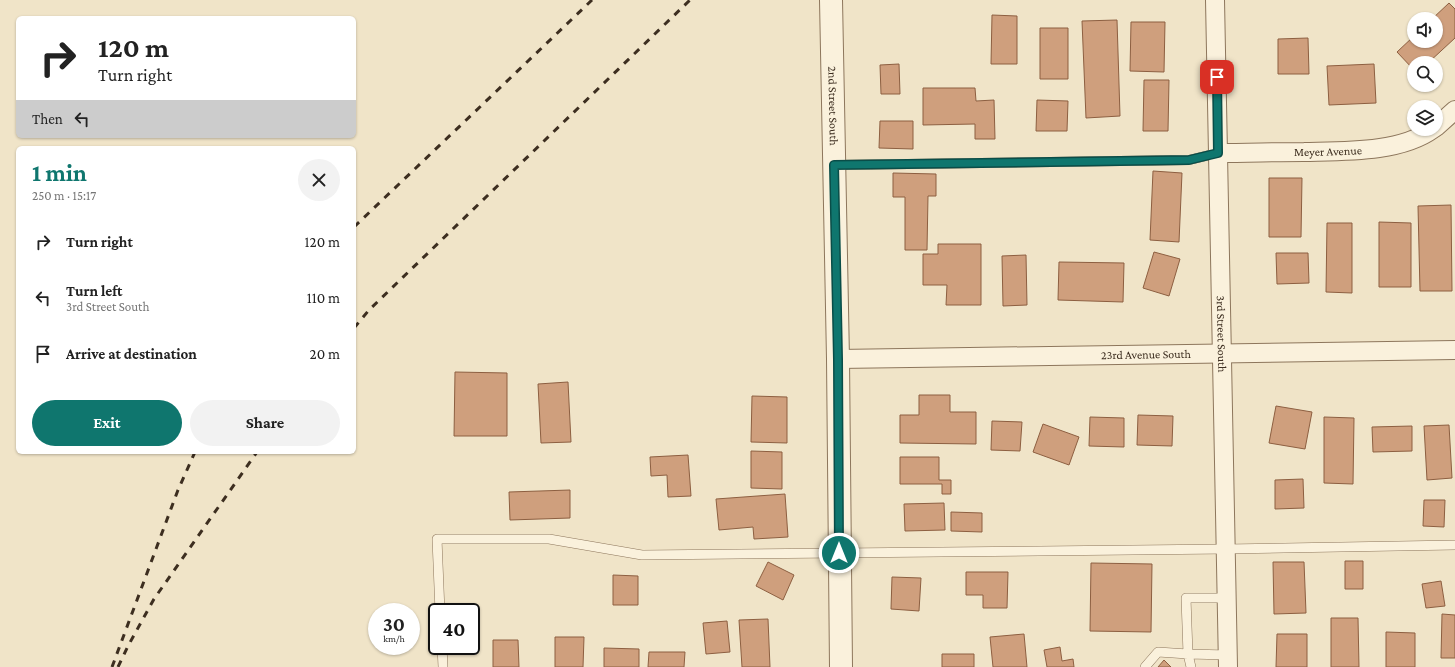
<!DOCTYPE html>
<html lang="en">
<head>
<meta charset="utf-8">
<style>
  body { margin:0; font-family:"Crimson Pro",serif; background:#f2f2f2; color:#222; height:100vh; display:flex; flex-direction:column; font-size:15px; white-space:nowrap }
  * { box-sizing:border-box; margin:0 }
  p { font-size:13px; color:#767676 }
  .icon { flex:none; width:22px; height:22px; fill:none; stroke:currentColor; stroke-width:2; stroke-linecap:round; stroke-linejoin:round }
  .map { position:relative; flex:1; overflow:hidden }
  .sheet { position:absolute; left:16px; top:146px; width:340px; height:308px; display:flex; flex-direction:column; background:#fff; border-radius:6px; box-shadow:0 1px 3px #0004 }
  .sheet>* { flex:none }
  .top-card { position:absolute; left:16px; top:16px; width:340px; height:122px; border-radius:6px; box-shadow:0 1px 3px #0004; background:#fff; color:#222; overflow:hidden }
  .buttons { position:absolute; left:1407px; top:12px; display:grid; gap:8px }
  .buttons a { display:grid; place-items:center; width:36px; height:36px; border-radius:50%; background:#fff; box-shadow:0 1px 3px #0004; font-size:20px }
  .speed { position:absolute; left:368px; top:603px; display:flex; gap:8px; font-size:20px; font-weight:700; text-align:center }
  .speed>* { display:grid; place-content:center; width:52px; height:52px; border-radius:50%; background:#fff; box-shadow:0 1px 3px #0004; line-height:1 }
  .speed small { font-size:10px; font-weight:400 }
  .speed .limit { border:2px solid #111; border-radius:6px; background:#fff; color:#111 }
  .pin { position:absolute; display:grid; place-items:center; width:34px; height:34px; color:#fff; margin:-17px; border-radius:8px; box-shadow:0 2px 6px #0006 }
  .me { position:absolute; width:44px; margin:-22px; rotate:0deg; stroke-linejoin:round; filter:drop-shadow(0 0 3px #0008) }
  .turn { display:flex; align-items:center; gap:14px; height:84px; padding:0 16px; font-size:18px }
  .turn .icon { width:52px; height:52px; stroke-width:2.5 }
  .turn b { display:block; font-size:28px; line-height:34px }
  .then { display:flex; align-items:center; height:38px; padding:0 16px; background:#0003; gap:8px; font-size:15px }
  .round { display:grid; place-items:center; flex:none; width:42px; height:42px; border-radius:21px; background:#f2f2f2 }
  .headline { display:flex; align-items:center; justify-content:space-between; height:68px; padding:0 16px }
  h1 { font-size:24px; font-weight:700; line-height:30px; color:#0f766e }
  .button { display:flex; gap:8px; margin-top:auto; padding:8px 16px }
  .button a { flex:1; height:46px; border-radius:24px; background:#0f766e; color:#fff; font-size:16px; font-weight:700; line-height:46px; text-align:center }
  .button a+a { background:#f2f2f2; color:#222 }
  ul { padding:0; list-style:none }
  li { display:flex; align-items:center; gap:12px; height:56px; padding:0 16px }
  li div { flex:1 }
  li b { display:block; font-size:15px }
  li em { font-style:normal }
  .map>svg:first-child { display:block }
  .building { fill:#cf9f7d; stroke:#8d5f41 }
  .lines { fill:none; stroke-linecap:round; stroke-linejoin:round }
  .service-casing { stroke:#8d765c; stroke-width:10 }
  .minor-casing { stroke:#8d765c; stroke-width:20 }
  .tertiary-casing { stroke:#8d765c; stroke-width:24 }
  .service { stroke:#faf1dc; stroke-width:9 }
  .minor { stroke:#faf1dc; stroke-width:18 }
  .tertiary { stroke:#faf1dc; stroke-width:22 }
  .rail { stroke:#3d2e20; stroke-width:3; stroke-dasharray:7 7; stroke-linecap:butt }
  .route-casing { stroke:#0a4d48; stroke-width:10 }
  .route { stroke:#0f766e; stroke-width:7 }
  .labels { text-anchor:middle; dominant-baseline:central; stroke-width:4; stroke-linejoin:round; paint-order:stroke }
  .street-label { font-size:12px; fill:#3d2e20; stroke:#f7eed8 }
</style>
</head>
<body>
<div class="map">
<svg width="1455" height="667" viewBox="0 0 1455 667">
  <rect width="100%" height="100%" fill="#f0e4c8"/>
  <path class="building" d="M1449 3 1455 9V38L1428 63H1414V70L1397 52 1414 36V41H1436V19H1432Z
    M992 15 1017 16V64H991Z
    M1117 20 1120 116 1086 118 1082 21Z
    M1131 22H1165L1164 72 1130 71Z
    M1040 28H1068V79H1040Z
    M1308 38 1309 74H1278V39Z
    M899 64 900 94H881L880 65Z
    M1374 64 1376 103 1329 105 1327 66Z
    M1144 80H1169L1168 131H1143Z
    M923 88H975L976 101 994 100 995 139H975V124L923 125Z
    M1037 100 1068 101 1067 131H1036Z
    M880 121H913V149L879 148Z
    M1153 171 1182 173 1179 242 1150 240Z
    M893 173 936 174V196H928L927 250H905V197H893Z
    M1269 178H1302L1301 237H1269Z
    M1451 205 1452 291H1420L1418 206Z
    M1379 222 1411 223V287H1379Z
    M1327 223H1352V293L1326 292Z
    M938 244H981V305H946L947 285H923V254H938Z
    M1154 252 1180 259 1169 296 1143 288Z
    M1276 253H1308L1309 283 1277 284Z
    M1026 255 1027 305 1003 306 1002 256Z
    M1059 262 1124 263 1123 302 1058 300Z
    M455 372 507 373V436H454Z
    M568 382 571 442 541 443 538 384Z
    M919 395H950V412H976V444L900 443V415H919Z
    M752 396 787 397V443L751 442Z
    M1276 406 1312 412 1305 449 1269 443Z
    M1138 415 1173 416 1172 446 1137 445Z
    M1090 417 1124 418V447L1089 446Z
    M1324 417 1354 418 1353 484 1324 483Z
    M992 421 1022 422 1020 451 991 450Z
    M1043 424 1079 437 1069 465 1033 452Z
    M1449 425 1452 478 1427 480 1424 426Z
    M1412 426V451L1373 452 1372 427Z
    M751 451 782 452V489L751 488Z
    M688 455 691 496 668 497 667 475 651 476 650 457Z
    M900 457H939V480H951V494H942V484H900Z
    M1303 479 1304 508 1275 509V480Z
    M570 490V518L510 520 509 492Z
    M785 494 788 537 754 539 753 527 719 530 716 499Z
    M1424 500H1445L1444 527 1423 526Z
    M944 503 945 530 905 531 904 504Z
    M951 512 982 513V532L951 531Z
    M1345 561H1363V589H1345Z
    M768 562 794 575 783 600 756 586Z
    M1273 562H1304L1306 613 1274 614Z
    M1091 563 1152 564 1151 632 1090 631Z
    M966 572H1008L1007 608H983V595H966Z
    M613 575 638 576V605H613Z
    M892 577 921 578 919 611 891 609Z
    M1441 581 1445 606 1426 608 1422 584Z
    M1442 614 1455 615V658H1441Z
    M1331 618H1358L1359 667H1331Z
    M768 619 770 667H742L739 620Z
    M727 621 730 652 706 654 703 623Z
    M1386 632 1415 633V667H1386Z
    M1024 634 1027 667H993L990 637Z
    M1277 634H1307V667H1276Z
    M555 637H584L583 667H555Z
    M493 640H518L519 667H493Z
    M1060 647 1062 661 1073 659 1074 667H1047L1044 650Z
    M604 648 639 649V667H604Z
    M649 652H685L684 667H648Z
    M942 654H974V667H942Z
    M1164 660 1171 667H1158Z"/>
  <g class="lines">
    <defs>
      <path id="service" d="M834 165 1189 160 1218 153
        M1227 598H1186L1188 654 1228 655
        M440 612 437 539H549L642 555 1226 549 1455 545
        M442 646 443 667
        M1145 667 1158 652 1188 654 1191 667"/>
      <g id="minor">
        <path id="s1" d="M1215 0 1228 667"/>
        <path d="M1436 127 1455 110"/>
        <path id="s2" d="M1218 153C1247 153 1275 152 1304 152 1344 151 1400 153 1433 129"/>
        <path id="s3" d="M838 359 1455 350"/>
      </g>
      <g id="tertiary">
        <path id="s4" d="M831 0 838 359 841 667"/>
      </g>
    </defs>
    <use href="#service" class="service-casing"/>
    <use href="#minor" class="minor-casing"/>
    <use href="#tertiary" class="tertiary-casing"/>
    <use href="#service" class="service"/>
    <use href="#minor" class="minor"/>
    <use href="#tertiary" class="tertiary"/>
    <path class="rail" d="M354 227 592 0
      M354 328 369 310 690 0
      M112 667 178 490 195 452
      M118 667 128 646 154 599 257 452"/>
  </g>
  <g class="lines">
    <defs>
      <path id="route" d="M839 553 838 359 834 165 1189 160 1218 153 1217 77"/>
    </defs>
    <use href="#route" class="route-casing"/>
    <use href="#route" class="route"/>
  </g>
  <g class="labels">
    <g class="street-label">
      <text stroke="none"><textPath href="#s4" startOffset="106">2nd Street South</textPath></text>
      <text stroke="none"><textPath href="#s2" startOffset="110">Meyer Avenue</textPath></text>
      <text stroke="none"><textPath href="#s1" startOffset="334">3rd Street South</textPath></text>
      <text stroke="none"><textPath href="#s3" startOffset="308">23rd Avenue South</textPath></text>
    </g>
  </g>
</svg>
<div class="buttons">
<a><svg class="icon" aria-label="sound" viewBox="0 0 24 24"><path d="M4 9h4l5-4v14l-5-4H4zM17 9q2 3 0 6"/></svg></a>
<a><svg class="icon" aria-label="search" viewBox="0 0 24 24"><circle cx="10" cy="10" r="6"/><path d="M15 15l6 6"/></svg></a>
<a><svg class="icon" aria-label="layers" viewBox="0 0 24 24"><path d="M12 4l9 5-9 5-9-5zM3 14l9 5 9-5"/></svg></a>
</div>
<div class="speed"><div>30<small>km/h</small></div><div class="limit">40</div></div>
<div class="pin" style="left:1217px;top:77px;background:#d93025"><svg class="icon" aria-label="arrive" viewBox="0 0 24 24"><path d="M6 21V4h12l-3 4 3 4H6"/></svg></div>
<svg class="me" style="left:839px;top:553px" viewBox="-20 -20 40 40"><circle r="17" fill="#0f766e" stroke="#fff" stroke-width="3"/><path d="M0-11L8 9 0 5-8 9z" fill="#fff"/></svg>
<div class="top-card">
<div class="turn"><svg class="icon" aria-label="right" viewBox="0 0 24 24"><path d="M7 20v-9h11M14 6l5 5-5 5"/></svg><div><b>120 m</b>Turn right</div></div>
<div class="then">Then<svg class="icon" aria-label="left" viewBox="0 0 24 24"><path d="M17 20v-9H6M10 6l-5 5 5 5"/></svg></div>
</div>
<section class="sheet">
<div class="headline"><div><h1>1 min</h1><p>250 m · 15:17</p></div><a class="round"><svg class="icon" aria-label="close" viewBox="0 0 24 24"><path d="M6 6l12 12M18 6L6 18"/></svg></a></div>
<ul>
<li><svg class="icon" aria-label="right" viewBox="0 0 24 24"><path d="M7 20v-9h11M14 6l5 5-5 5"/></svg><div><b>Turn right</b></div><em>120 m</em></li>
<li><svg class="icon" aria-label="left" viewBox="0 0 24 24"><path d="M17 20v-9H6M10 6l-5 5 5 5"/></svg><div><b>Turn left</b><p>3rd Street South</p></div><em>110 m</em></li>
<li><svg class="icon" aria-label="arrive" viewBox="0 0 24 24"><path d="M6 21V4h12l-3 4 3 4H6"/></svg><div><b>Arrive at destination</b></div><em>20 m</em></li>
</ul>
<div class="button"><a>Exit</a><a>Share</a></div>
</section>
</div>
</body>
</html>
